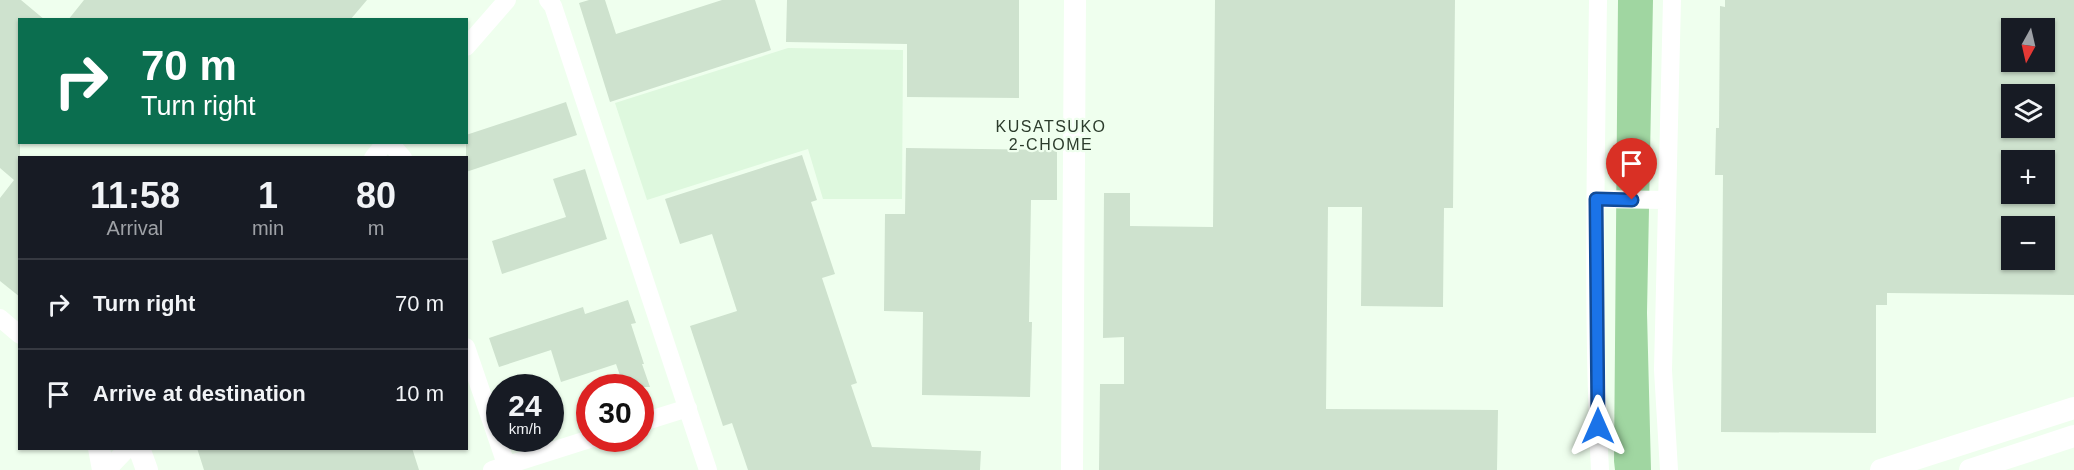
<!DOCTYPE html>
<html lang="en">
<head>
<meta charset="utf-8">
<style>
  body { margin:0; font-family:Arial,sans-serif; background:#242831; color:#f1f3f6; height:100vh; display:flex; flex-direction:column; font-size:22px; white-space:nowrap }
  * { box-sizing:border-box; margin:0 }
  p { font-size:20px; color:#9ea1a6 }
  .icon { flex:none; width:33px; height:33px; fill:none; stroke:currentColor; stroke-width:2; stroke-linecap:round; stroke-linejoin:round }
  .map { position:relative; flex:1; overflow:hidden }
  .drawer { position:absolute; left:18px; top:156px; width:450px; height:294px; display:flex; flex-direction:column; background:#171b24; border-radius:0px; box-shadow:0 2px 4px #0004 }
  .drawer>* { flex:none }
  .top-card { position:absolute; left:18px; top:18px; width:450px; height:126px; border-radius:0px; box-shadow:0 2px 4px #0004; background:#0b6e4f; color:#fff; overflow:hidden }
  .needle { width:39px; rotate:188deg }
  .fabs { position:absolute; left:2001px; top:18px; display:grid; gap:12px }
  .fabs a { display:grid; place-items:center; width:54px; height:54px; border-radius:0px; background:#171b24; box-shadow:0 2px 4px #0004; font-size:30px }
  .speed { position:absolute; left:486px; top:374px; display:flex; gap:12px; font-size:30px; font-weight:700; text-align:center }
  .speed>* { display:grid; place-content:center; width:78px; height:78px; border-radius:50%; background:#171b24; box-shadow:0 2px 4px #0004; line-height:1 }
  .speed small { font-size:15px; font-weight:400 }
  .speed .limit { border:9px solid #d22; background:#fff; color:#111 }
  .pin { position:absolute; display:grid; place-items:center; width:51px; height:51px; color:#fff; margin:-62px -26px; border-radius:50% 50% 50% 0; rotate:-45deg; box-shadow:0 0 6px #0007 }
  .pin .icon { rotate:45deg }
  .me { position:absolute; width:66px; margin:-33px; rotate:0deg; stroke-linejoin:round; filter:drop-shadow(0 0 4px #0008) }
  .turn { display:flex; align-items:center; gap:21px; height:126px; padding:0 24px; font-size:27px }
  .turn .icon { width:78px; height:78px; stroke-width:2.5 }
  .turn b { display:block; font-size:42px; line-height:51px }
  .eta { display:flex; justify-content:space-evenly; align-items:center; height:102px; text-align:center }
  .eta b { font-size:36px; font-weight:600; line-height:42px }
  ul { padding:0; list-style:none }
  li { display:flex; align-items:center; gap:18px; height:90px; padding:0 24px; border-top:2px solid #363941 }
  li div { flex:1 }
  li b { display:block; font-size:22px }
  li em { font-style:normal }
  .map>svg:first-child { display:block }
  .built { fill:#def8de }
  .water { fill:#a0d6a1 }
  .building { fill:#cee2ce; fill-rule:evenodd }
  .lines { fill:none; stroke-linecap:round; stroke-linejoin:round }
  .minor { stroke:#fff; stroke-width:18 }
  .tertiary { stroke:#fff; stroke-width:22 }
  .route-casing { stroke:#114b97; stroke-width:15 }
  .route { stroke:#1a73e8; stroke-width:10 }
  .labels { text-anchor:middle; dominant-baseline:central; stroke-width:4.5; stroke-linejoin:round; paint-order:stroke }
  .neighbourhood-label { font-size:16px; letter-spacing:1.5px; fill:#2c3c2c; stroke:#efffee }
</style>
</head>
<body>
<div class="map">
<svg width="2074" height="470" viewBox="0 0 2074 470">
  <rect width="100%" height="100%" fill="#efffee"/>
  <path class="built" d="M788 48 903 50 902 199H823L808 149 647 200 615 103Z"/>
  <path class="water" d="M1618 0H1653L1647 313 1651 470H1615L1614 461Z"/>
  <path class="building" d="M0 0H21L45 20H20V297L0 281V198L14 180 0 168Z
    M84 0H367L350 20H68Z
    M589 0H605L616 34 722 0H755L771 50 610 102 579 3Z
    M787 0H1019V98L907 97V44L786 42Z
    M1215 0H1455L1453 208H1444L1443 307 1361 306 1362 207H1328L1326 409 1498 410 1497 470H1099L1100 384H1124V337L1103 338 1104 193H1130V226L1213 227Z
    M1725 0H2074V295L1887 293V305H1876V433L1721 432 1723 175H1715L1716 128H1719L1720 6 1725 7ZM2012 28H2044V62H2012ZM2012 94H2044V128H2012ZM2012 160H2044V194H2012ZM2012 226H2044V260H2012Z
    M566 102 577 135 466 172V135Z
    M906 148 1057 150V200H1031L1029 322H1032L1030 397 922 395 923 312 884 311 885 214H905Z
    M802 155 817 200 811 202 835 274 822 278 857 383 851 385 872 447 981 451 980 470H748L732 423 723 426 690 326 737 311 712 234 680 244 665 199Z
    M585 169 607 239 502 274 492 241 566 217 553 179Z
    M628 300 636 323 631 324 644 364H642L650 387H624L616 364 561 382 551 350 499 367 489 338 583 307 585 314Z
    M197 448H412L419 470H204Z"/>
  <g class="lines">
    <path class="minor" d="M548 0 553 6 708 470
      M1598 0C1596 156 1592 314 1600 470
      M466 47 507 0
      M389 142 403 158
      M373 158 386 142
      M1596 199 1667 200
      M0 318 20 335
      M466 347 508 470
      M640 423 688 408
      M107 470 128 448
      M492 470 593 438
      M1669 470 1663 370 1672 0"/>
    <path class="tertiary" d="M99 448 103 470
      M139 448 147 470
      M1072 470 1075 0
      M1881 470 2074 408
      M1970 470 2074 436"/>
  </g>
  <g class="lines">
    <defs>
      <path id="route" d="M1598 426 1596 199 1632 200"/>
    </defs>
    <use href="#route" class="route-casing"/>
    <use href="#route" class="route"/>
  </g>
  <g class="labels">
    <g class="neighbourhood-label">
      <text x="1051" y="126">KUSATSUKO<tspan x="1051" dy="18">2-CHOME</tspan></text>
    </g>
  </g>
</svg>
<div class="fabs">
<a><svg class="needle" viewBox="-14 -14 28 28"><path d="M0-13l5 13h-10z" fill="#e53935"/><path d="M0 13l5-13h-10z" fill="#9ea1a6"/></svg></a>
<a><svg class="icon" aria-label="layers" viewBox="0 0 24 24"><path d="M12 4l9 5-9 5-9-5zM3 14l9 5 9-5"/></svg></a>
<a>+</a>
<a>−</a>
</div>
<div class="speed"><div>24<small>km/h</small></div><div class="limit">30</div></div>
<div class="pin" style="left:1632px;top:200px;background:#d93025"><svg class="icon" aria-label="arrive" viewBox="0 0 24 24"><path d="M6 21V4h12l-3 4 3 4H6"/></svg></div>
<svg class="me" style="left:1598px;top:426px" viewBox="-20 -20 40 40"><path d="M0-17L14 15 0 8-14 15z" fill="#1a73e8" stroke="#fff" stroke-width="4"/></svg>
<div class="top-card">
<div class="turn"><svg class="icon" aria-label="right" viewBox="0 0 24 24"><path d="M7 20v-9h11M14 6l5 5-5 5"/></svg><div><b>70 m</b>Turn right</div></div>
</div>
<section class="drawer">
<div class="eta">
<div><b>11:58</b><p>Arrival</p></div>
<div><b>1</b><p>min</p></div>
<div><b>80</b><p>m</p></div>
</div>
<ul>
<li><svg class="icon" aria-label="right" viewBox="0 0 24 24"><path d="M7 20v-9h11M14 6l5 5-5 5"/></svg><div><b>Turn right</b></div><em>70 m</em></li>
<li><svg class="icon" aria-label="arrive" viewBox="0 0 24 24"><path d="M6 21V4h12l-3 4 3 4H6"/></svg><div><b>Arrive at destination</b></div><em>10 m</em></li>
</ul>
</section>
</div>
</body>
</html>
